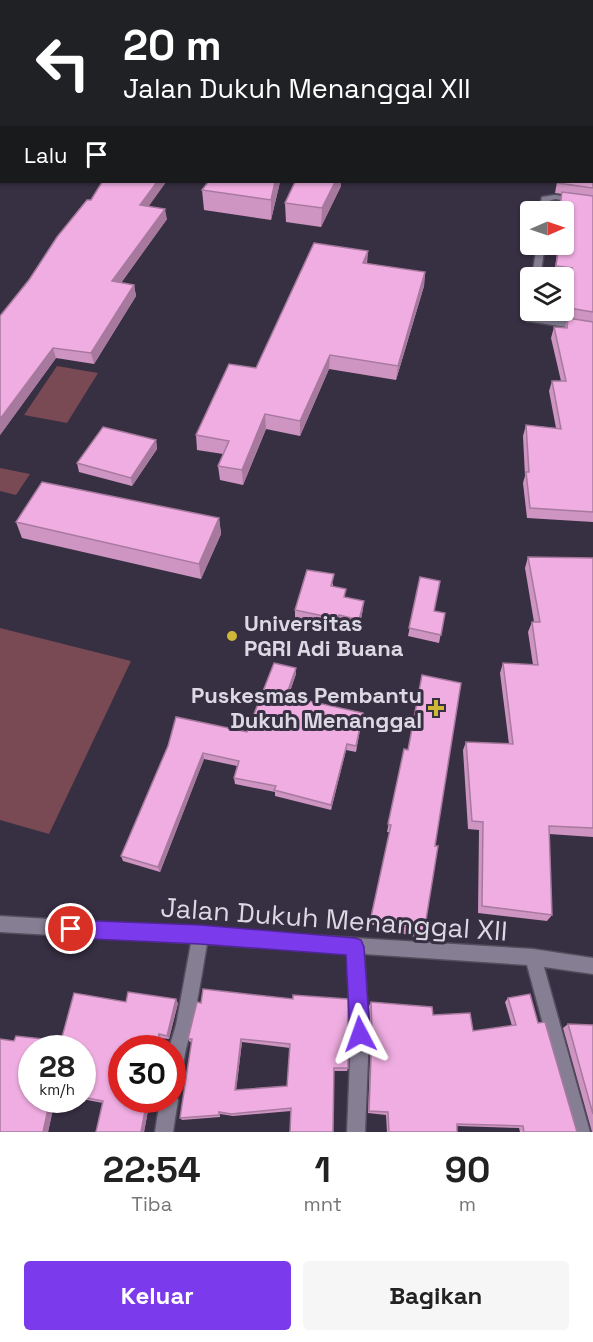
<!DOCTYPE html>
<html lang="id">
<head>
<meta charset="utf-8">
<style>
  body { margin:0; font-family:"Space Grotesk",sans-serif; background:#f6f6f6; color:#222; height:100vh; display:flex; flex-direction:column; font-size:22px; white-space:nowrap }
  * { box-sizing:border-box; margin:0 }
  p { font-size:20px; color:#767676 }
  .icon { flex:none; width:33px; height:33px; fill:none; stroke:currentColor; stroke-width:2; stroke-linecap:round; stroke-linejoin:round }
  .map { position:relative; height:1132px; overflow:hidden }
  .side { display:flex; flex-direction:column; background:#fff; flex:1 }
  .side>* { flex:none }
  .hud { position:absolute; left:0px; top:0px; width:594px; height:183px; box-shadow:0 2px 4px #0004; background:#202124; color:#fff; overflow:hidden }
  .needle { width:39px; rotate:88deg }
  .fabs { position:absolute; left:520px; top:201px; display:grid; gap:12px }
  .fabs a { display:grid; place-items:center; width:54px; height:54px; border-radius:6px; background:#fff; box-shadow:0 2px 4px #0004; font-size:30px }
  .speed { position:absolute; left:18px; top:1035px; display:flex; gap:12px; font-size:30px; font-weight:700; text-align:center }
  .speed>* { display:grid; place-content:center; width:78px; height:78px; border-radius:50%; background:#fff; box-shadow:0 2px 4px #0004; line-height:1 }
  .speed small { font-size:15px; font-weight:400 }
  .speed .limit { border:9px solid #d22; background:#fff; color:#111 }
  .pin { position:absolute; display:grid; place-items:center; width:51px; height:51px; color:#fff; margin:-26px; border:3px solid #fff; border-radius:50%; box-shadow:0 2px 6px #0007 }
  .me { position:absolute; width:66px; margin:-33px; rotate:356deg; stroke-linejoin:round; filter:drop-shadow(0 0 4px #0008) }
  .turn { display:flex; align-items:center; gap:21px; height:126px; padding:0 24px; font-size:27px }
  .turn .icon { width:78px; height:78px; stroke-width:2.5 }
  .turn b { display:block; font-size:42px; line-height:51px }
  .then { display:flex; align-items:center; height:57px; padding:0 24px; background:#0003; gap:12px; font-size:22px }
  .eta { display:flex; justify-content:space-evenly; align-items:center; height:102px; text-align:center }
  .eta b { font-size:36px; font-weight:700; line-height:42px }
  .action { display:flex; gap:12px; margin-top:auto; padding:12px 24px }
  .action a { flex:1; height:69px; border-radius:6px; background:#7c3aed; color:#fff; font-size:24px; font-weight:700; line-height:69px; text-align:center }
  .action a+a { background:#f6f6f6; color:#222 }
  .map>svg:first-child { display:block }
  .green { fill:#794954 }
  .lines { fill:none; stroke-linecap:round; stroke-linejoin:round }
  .minor-casing { stroke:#534d5d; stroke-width:3 }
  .minor { fill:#867e93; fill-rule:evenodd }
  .wall { fill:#ce95c2; fill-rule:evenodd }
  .shaded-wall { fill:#a7799e }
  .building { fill:#efade1; stroke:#a7799e; stroke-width:1.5; fill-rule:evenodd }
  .route { fill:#7c3aed; stroke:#51269a; stroke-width:1.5 }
  .poi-dot { fill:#cfb837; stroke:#372f42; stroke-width:2 }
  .labels { text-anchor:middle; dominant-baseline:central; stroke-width:6; stroke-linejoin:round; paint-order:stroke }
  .poi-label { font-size:22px; font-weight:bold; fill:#dcd8e4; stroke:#372f42; text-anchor:start }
  .near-street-label { font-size:27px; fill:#dcd8e4; stroke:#372f42 }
</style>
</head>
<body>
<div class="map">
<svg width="593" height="1132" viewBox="0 0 593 1132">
  <rect width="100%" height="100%" fill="#372f42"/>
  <path class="green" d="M57 366 98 373 67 423 24 415Z
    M0 468 30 474 16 495 0 491Z
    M0 628 131 661 49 834 0 820Z"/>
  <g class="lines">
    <defs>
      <path id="minor" d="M592 151H593V155H592Z
        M555 195 593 201V205L555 199 549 201 547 212H539L542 197Z
        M537 244H545L540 278H532Z
        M531 307V310H535V317L593 325V331L527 321 526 310Z
        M0 916 533 949 593 958V974L544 967 590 1132H572L527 965 364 954 369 1034 365 1132H347L351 1034 347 953 207 944C201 979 196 1014 186 1049 183 1061 183 1074 178 1085L172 1088V1048H169L176 1025 191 943 0 932Z
        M172 1092 175 1094 178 1100 173 1132H155L160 1100H172Z"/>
    </defs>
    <use href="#minor" class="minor-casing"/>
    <use href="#minor" class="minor"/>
  </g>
  <path class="wall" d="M593 156V522L527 518 523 483 525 476 523 436 526 425 556 428 549 391 552 381H561L551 338 554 327 565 328 567 319H566L570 279 564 278 554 277 558 244H564V212H559L562 194 555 193 557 182H592Z
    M166 182 148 206 167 219 121 283 134 285 136 296 94 364 56 358 0 435V316L91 200Z
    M208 182H280L271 220 204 210 202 190Z
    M341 186 321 227 286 222 285 203Z
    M368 251 367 264 425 272 424 286 396 380 329 369 300 436 266 429 243 485 220 480 218 466 223 454 197 450 196 435 256 368Z
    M156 440 157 449 132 486 79 472 77 463Z
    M219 518 221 534 201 579 22 538 16 522Z
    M528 557 593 558V837L549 834 552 915 547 921 478 913 479 830 468 829 463 750 466 742 509 744 500 673 503 663 533 665 528 632 532 622H534L525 568Z
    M420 577 434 611 445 613 439 643 408 636Z
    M333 583V586L345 597 363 609 359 628 338 624 337 627 295 618V610Z
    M296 674 288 697 363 713 356 752 346 750 331 810 275 796V792L235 784 234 778 237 766 204 759 160 872 123 861 121 856 168 746 247 732Z
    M404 749 435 846 424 932 421 939 370 924 390 832H387Z
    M508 998 538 1023 577 1132H520L519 1128 457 1126V1132H387L386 1115 368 1113 371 1034 369 1006 371 1002 433 1015 473 1031 512 1026 505 1002Z
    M126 1002 178 1003 169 1039 161 1038 159 1048H122V1100H150L144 1132H96L103 1103 82 1099V1048L32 1100H55L48 1132H0L14 1041H61Z
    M197 1002 348 1068 347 1071H334L291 1111 233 1116 220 1114V1117L182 1120 180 1118 192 1042H190L188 1039ZM242 1042 290 1048 287 1086 236 1090Z
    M568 1024 593 1025V1132H592L563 1028Z"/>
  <path class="shaded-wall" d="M157 182H166L142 216 140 205Z
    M275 182H280L271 220V200Z
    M335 182H341V186L321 227 322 208Z
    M165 209 167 219 114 292 112 281Z
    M368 251 366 265 363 263Z
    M425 272 424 286 396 380 398 366Z
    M134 285 136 296 94 364 91 353Z
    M53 348 56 358 0 435V419Z
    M330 355 329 369 300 436V421Z
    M265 414 266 429 243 485 242 470Z
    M156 440 157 449 132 486 131 478Z
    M219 518 221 534 201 579 199 564Z
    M364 601 363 609 359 628V620Z
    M296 668V674L286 703V696Z
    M347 744 346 750 331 810V805Z
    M203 753 204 759 160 872 158 867Z
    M176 999 178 1003 169 1039 167 1036Z
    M159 1034 161 1038 159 1048H156Z
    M241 1039 242 1042 236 1092 235 1090Z
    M50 1100H55L48 1132H43Z
    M147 1100H150L144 1132H141Z"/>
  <path class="building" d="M249 0H593V123L592 2H248Z
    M592 156 593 188 558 183V182H592Z
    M102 182H157L140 205 165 209 112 281 134 285 91 353 53 348 0 419V316L29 280 57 237 87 200H91Z
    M208 182H275L271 200 202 190Z
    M295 182H335L322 208 285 203Z
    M562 192 593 196V312L569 308 572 268 556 266 559 244H564V212H563V207H560Z
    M314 243 368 251 363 263 425 272 398 366 330 355 300 421 265 414 242 470 218 466 229 441 196 435 229 364 256 368Z
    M568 318 593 322V512L530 508 526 472H529L526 425 561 429 552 381H566L554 327 567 328Z
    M103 427 156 440 131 478 77 463Z
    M42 482 219 518 199 564 16 522Z
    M528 557 593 558V828L549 826 552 915 482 906 483 822 472 821 466 742 513 744 503 663 538 665 532 622H540Z
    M307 570 334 574 331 586 346 589 344 597 364 601 359 620 339 615 338 619 295 610Z
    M420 577 440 581 434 611 445 613 441 635 409 628Z
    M274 663 296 668 286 696 363 713 356 746 347 744 331 805 274 790 276 786 234 778 239 761 203 753 158 867 121 856 168 746 176 717 247 732Z
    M422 675 461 683 435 846H438L424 932 371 917 391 825 388 824 404 749 408 750Z
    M203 989 293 999V995L348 999V1068H334L333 1132H290L291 1108 231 1114 219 1112V1115L180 1118 192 1039H188L197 1002 201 1003ZM241 1039 290 1044 287 1086 235 1090Z
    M128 992 176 999 167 1036 159 1034 156 1048H122V1100H147L141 1132H96L103 1101 82 1097V1048H32V1100H50L43 1132H0V1039L14 1041 16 1036 61 1041 74 993 126 1002Z
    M530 994 538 1023 545 1022 577 1132H524L523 1126 457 1124V1132H389L388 1112 369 1111 372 1030 371 1002 432 1007 433 1015 470 1013 473 1031 516 1025 508 998Z
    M568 1024 593 1025V1114Z"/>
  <path class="route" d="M71 920 200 925 355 938 361 940 364 947 370 1034 367 1041 360 1044 353 1041 350 1034 346 955 200 944 71 938 64 935 61 929 64 922Z"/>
  <g class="poi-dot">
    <circle cx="232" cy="636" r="6"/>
    <path d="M433 699h6v6h6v6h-6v6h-6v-6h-6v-6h6z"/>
  </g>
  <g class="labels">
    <g class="poi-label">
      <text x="244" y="623">Universitas<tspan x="244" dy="25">PGRI Adi Buana</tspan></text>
      <text x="422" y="695" text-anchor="end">Puskesmas Pembantu<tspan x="422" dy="25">Dukuh Menanggal</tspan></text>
    </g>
    <g class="near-street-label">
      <text transform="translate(334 919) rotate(4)">Jalan Dukuh Menanggal XII</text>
    </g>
  </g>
</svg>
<div class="fabs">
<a><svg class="needle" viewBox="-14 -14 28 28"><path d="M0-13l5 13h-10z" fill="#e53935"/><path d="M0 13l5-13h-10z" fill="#767676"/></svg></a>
<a><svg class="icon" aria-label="layers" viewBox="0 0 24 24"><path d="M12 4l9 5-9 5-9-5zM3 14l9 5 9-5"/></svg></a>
</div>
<div class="speed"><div>28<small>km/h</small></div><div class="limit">30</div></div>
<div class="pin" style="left:71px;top:929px;background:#d93025"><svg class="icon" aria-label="arrive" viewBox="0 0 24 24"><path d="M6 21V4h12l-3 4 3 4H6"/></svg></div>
<svg class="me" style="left:360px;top:1034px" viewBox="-20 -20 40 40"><path d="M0-17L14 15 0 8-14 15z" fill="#7c3aed" stroke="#fff" stroke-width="4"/></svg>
<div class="hud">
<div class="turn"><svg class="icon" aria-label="left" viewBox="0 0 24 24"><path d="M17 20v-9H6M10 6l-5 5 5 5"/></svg><div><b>20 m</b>Jalan Dukuh Menanggal XII</div></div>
<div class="then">Lalu<svg class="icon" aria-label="arrive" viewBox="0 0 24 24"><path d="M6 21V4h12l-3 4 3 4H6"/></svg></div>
</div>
</div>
<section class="side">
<div class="eta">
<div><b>22:54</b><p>Tiba</p></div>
<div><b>1</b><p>mnt</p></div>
<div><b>90</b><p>m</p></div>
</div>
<div class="action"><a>Keluar</a><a>Bagikan</a></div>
</section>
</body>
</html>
